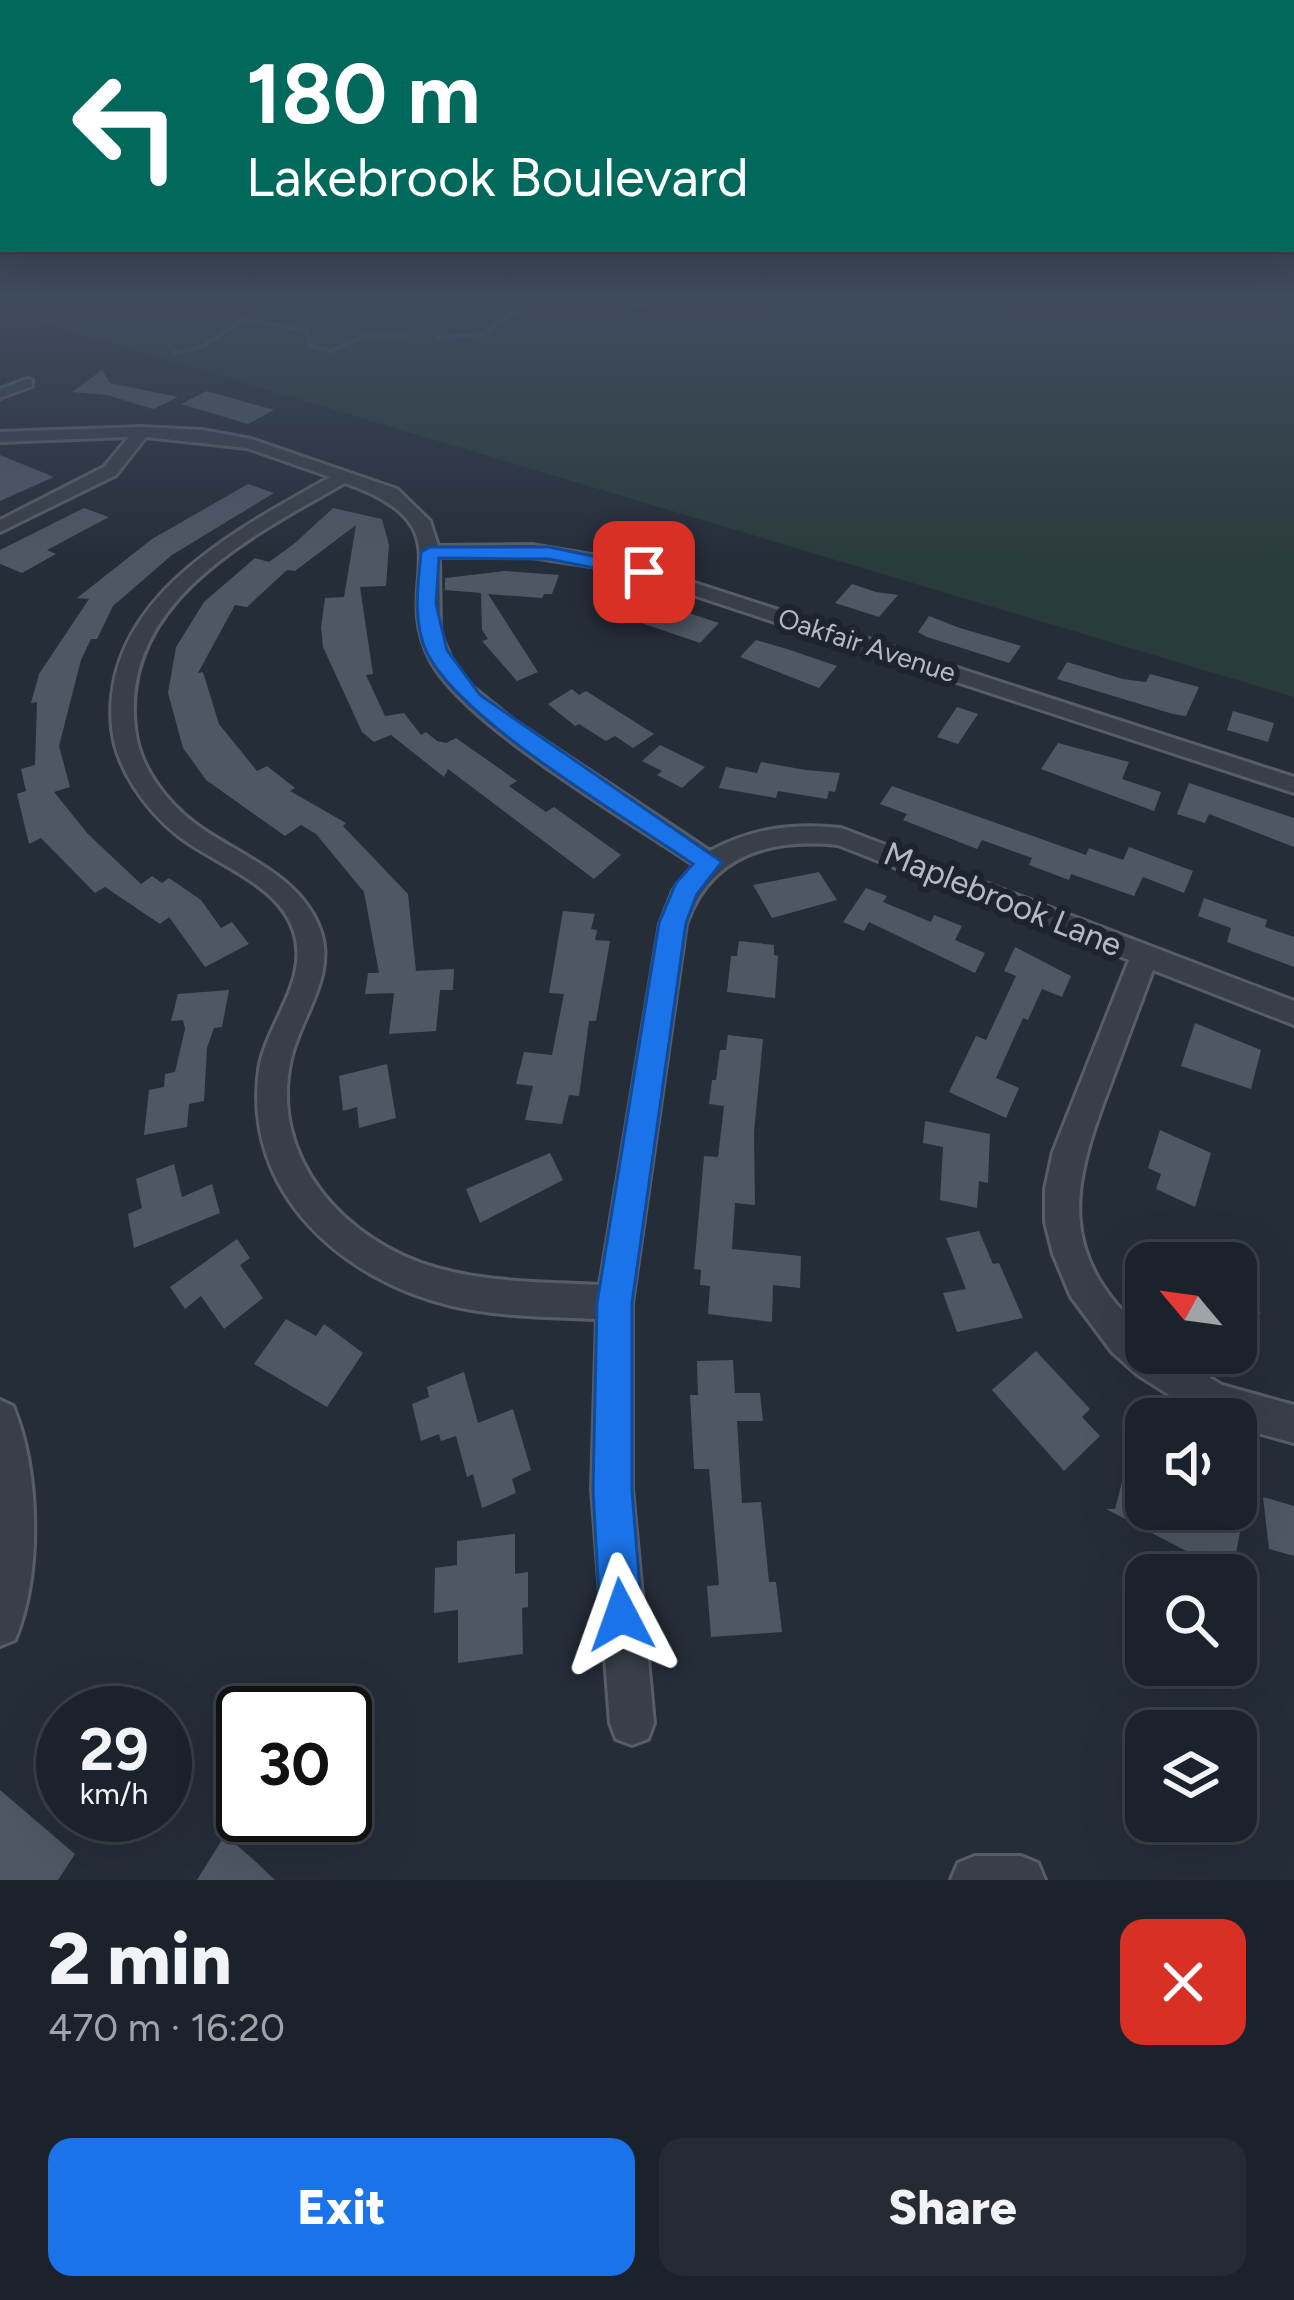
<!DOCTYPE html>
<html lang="en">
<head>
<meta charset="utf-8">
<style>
  body { margin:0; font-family:Figtree,sans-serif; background:#252a33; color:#f1f3f6; height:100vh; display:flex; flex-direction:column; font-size:45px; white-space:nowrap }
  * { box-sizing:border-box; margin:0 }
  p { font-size:39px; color:#a0a4a9 }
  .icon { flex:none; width:66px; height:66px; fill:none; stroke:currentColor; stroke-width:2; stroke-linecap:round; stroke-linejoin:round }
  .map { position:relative; height:1880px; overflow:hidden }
  .side { display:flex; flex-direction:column; background:#1c222b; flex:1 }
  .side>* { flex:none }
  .hud { position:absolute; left:0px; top:0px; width:1296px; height:252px; box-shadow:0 12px 48px #0002,0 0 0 3px #3a3f47; background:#00695c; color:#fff; overflow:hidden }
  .needle { width:78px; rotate:299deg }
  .tools { position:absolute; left:1125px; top:1242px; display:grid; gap:24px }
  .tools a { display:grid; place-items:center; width:132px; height:132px; border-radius:24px; background:#1c222b; box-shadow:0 12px 48px #0002,0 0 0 3px #3a3f47; font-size:60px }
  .speed { position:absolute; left:36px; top:1686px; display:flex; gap:24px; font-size:60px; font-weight:700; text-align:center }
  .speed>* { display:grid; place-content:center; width:156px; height:156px; border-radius:50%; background:#1c222b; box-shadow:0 12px 48px #0002,0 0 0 3px #3a3f47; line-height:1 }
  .speed small { font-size:30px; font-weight:400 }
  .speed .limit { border:6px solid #111; border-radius:18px; background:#fff; color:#111 }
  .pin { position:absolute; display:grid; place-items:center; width:102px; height:102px; color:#fff; margin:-51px; border-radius:24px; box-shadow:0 6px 18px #0006 }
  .me { position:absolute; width:132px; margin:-66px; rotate:356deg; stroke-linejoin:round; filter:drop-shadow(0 0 9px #0008) }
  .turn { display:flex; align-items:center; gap:42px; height:252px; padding:0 48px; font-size:54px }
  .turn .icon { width:156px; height:156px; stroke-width:2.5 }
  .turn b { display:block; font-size:84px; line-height:102px }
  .round { display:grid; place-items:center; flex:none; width:126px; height:126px; border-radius:24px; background:#252a33 }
  .summary { display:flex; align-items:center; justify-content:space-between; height:204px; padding:0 48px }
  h1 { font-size:72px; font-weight:800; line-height:90px }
  .primary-button { display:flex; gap:24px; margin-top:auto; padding:24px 48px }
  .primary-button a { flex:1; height:138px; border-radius:24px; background:#1a73e8; color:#fff; font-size:48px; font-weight:800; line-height:138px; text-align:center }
  .primary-button a+a { background:#252a33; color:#f1f3f6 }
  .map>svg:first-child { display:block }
  .green { fill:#2a3b3c }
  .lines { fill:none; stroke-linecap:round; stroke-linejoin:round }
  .stream { stroke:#3d4a60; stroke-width:4.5 }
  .building { fill:#4e5764 }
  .minor-casing { stroke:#575d67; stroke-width:6 }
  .minor { fill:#383f49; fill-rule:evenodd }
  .route { fill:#1a73e8; stroke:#114b97; stroke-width:3 }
  .labels { text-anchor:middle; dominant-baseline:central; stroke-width:12; stroke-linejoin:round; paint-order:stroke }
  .far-street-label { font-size:27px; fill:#b4bac5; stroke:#1e242e }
  .street-label { font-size:33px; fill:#b4bac5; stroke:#1e242e }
</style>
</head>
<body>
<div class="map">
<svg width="1294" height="1880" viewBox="0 0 1294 1880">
  <rect width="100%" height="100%" fill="#252d39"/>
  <path class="green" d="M0 299H1294V697L0 310Z"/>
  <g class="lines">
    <path class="stream" d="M577 299 642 305 679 299
      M440 338 484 334 531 299
      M173 353 204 346 243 320 307 330 310 346 330 351 368 335H407"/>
  </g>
  <path class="building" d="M102 370 110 383 178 397 153 409 107 395 72 392Z
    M207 391 274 410 248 424 181 404Z
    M0 455 54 477 0 501Z
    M248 484 274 493 172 555 113 606 97 639H91L81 660 59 746 70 787 54 792 88 834 141 884 152 876 162 883 169 878 201 900 221 928 232 922 249 944 205 967 169 917 160 924 105 887 95 893 41 838 29 844 17 794 26 791 21 769 35 765 37 702 31 703 39 674 89 599 77 598 152 539Z
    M84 508 109 517 47 550 56 554 22 573 0 564V550Z
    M333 508 382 519 389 545 386 586 360 587 373 674 366 675 385 716 404 713 421 735 426 732 437 741 446 743 456 738 517 781 509 786 546 812 554 807 621 855 594 879 448 769 444 777 391 735 374 742 362 732 323 647 321 627 325 598 344 597 356 525 295 571 287 570 247 607 235 605 198 673 203 672 219 724 257 771 267 766 295 788 290 791 346 823 343 826 408 894 416 971 454 969 453 990H440L436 1031 389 1034 394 993 365 994 368 973H379L364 892 316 834 301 825 285 836 206 780 183 748 168 693 176 647 204 602 255 558 269 562 295 543Z
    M505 571 559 575 552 594H544L542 598 488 594 538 672 517 681 482 641 488 639 482 630 481 593 445 590V578Z
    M852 584 876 592 898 595 879 617 835 603Z
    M645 601 661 604 719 623 700 643 627 618Z
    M929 616 960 628 1021 646 1009 663 927 637 918 632Z
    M756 640 787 649 837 666 819 688 740 657Z
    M1067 662 1123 679 1146 682 1150 674 1199 687 1186 716 1173 714 1057 679Z
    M572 689 579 695 586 691 654 734 633 748 615 736 606 741 579 724 575 726 548 704Z
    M957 707 978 714 958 744 937 737Z
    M1233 711 1274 723 1268 742 1227 730Z
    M1058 743 1129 762 1122 779 1161 792 1154 811 1041 769Z
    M660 745 705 767 682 788 657 775 662 771 642 761Z
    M761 762 806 770 840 773 835 792 829 791 827 799 778 791 776 798 719 788 726 767 757 773Z
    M1189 783 1294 818V847L1209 814 1205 823 1177 814Z
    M892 786 1086 855 1089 848 1123 860 1129 847 1193 871 1184 893 1143 877 1134 896 1071 874 1069 880 1029 865 1032 858 982 840 977 849 903 820 907 814 880 804Z
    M819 872 837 900 772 918 753 885Z
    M866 888 887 896 883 902 931 922 934 915 962 926 955 940 985 953 975 973 869 922 864 931 843 922Z
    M1204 898 1267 920 1265 927 1294 937V967L1227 942 1231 928 1198 916Z
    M563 911 595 914 591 929 597 930 595 940 610 941 596 1021H589L579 1096 569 1095 562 1124 525 1120 533 1086 516 1084 524 1052 552 1055 564 994 549 993Z
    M739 941 774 945V955L778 956 775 998 727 992 731 956H737Z
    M1015 947 1071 976 1062 997 1042 989 1028 1020 1023 1018 996 1078 1019 1088 1006 1118 949 1092 976 1036 986 1040 1016 976 1004 971Z
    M229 990 222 1027 214 1028 207 1048 204 1101 189 1104 187 1127 144 1135 149 1090 164 1087 165 1074 175 1072 185 1029 183 1020 171 1021 178 994Z
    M1195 1023 1261 1050 1251 1089 1181 1066Z
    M728 1035 763 1039 754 1132 755 1205 735 1203 732 1249 801 1256 800 1288 773 1285 772 1322 708 1314 710 1286 700 1285 701 1270 694 1269 704 1156 718 1157 724 1106 709 1104 712 1080H716L720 1050H726Z
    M387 1064 396 1118 359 1128 357 1107 343 1111 339 1076Z
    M925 1121 990 1134 988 1183 979 1181 977 1208 940 1200 943 1147 923 1143Z
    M1160 1130 1211 1153 1195 1207 1156 1189 1161 1174 1148 1168Z
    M550 1153 563 1180 480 1223 466 1189Z
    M174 1164 182 1197 212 1184 220 1213 134 1248 128 1214 142 1208 136 1179Z
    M979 1231 993 1264 999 1263 1023 1318 957 1332 943 1293 966 1289 946 1238Z
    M237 1239 250 1258 240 1265 263 1298 224 1329 201 1296 185 1309 170 1287Z
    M1236 1293 1261 1312 1236 1352Z
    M286 1319 316 1336 324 1324 363 1353 327 1407 254 1364Z
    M1036 1351 1090 1409 1082 1417 1100 1436 1064 1471 992 1390Z
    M733 1360 735 1393H760L763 1421H737L742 1503 761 1502 769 1582H776L782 1632 711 1637 707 1586 719 1585 709 1469H694L690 1395H698L697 1361Z
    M464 1372 478 1423 513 1409 531 1470 512 1479 516 1493 482 1508 473 1474 467 1477 456 1436 441 1441 439 1434 421 1441 412 1404 429 1397 427 1387Z
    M1139 1416H1146V1509H1197L1240 1532 1232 1575 1106 1509H1115Z
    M1263 1497 1294 1506V1556L1269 1549Z
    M515 1534V1574L528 1572V1607L522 1608 523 1654 458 1663V1610L434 1613 435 1568 457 1565V1541Z
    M0 1790 75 1854 58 1880H0Z
    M225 1835 255 1861 275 1880H197Z"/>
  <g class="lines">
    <defs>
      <path id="minor" d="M27 379 32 380V386L0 398V389Z
        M142 427 202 430 251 439 397 489 430 521 438 546 532 545 627 561 1294 777V793L617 570 532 557H439L440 633 452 661 470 685 513 720 710 851C752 828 794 823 841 828L1294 1001V1025L1153 970C1138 1010 1123 1051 1108 1091 1070 1191 1058 1256 1146 1334V1353H1169L1222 1385 1294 1405V1443L1236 1427V1419H1213L1193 1410 1138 1375 1112 1352 1071 1297 1053 1254 1045 1222V1189L1053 1152 1129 960 838 845C770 838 710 855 686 924L632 1303V1489L654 1723 648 1739 632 1745 616 1739 610 1723 592 1489 597 1319C549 1317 500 1317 452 1306 342 1280 242 1192 259 1070 266 1023 310 981 294 932 279 883 213 864 177 835 146 810 116 769 112 728 100 600 234 531 330 477L247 448 146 437 116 475 0 532V520L104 467 129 437 0 442V432ZM345 483C473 528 388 580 431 661 466 726 628 820 694 865L673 891 660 924 600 1285C546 1282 490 1283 437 1268 346 1242 268 1159 291 1059 301 1016 337 975 320 929 300 875 240 856 197 825 166 802 139 767 135 728 120 602 251 536 345 483Z
        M0 1400 13 1406C40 1471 42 1575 15 1640L0 1646Z
        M975 1856H1021L1038 1863 1045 1880H951L958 1863Z"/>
    </defs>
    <use href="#minor" class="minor-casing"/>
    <use href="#minor" class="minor"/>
  </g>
  <linearGradient id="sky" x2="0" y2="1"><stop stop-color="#14191f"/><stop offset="0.53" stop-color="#404c5f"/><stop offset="1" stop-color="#404c5f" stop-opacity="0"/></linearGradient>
  <rect width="1294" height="562" fill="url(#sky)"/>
  <path class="route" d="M430 547H549L651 568 653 572 644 578 549 559 439 558 436 604 447 650 480 695 722 862 697 894 686 923 632 1303V1490L642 1615 636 1630 621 1636 606 1630 600 1615 593 1490 597 1303 659 923 676 883 693 864C625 817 461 721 427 653 412 622 418 584 421 552Z"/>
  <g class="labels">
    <g class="far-street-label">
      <text transform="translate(867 645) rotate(18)">Oakfair Avenue</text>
    </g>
    <g class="street-label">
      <text transform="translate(1003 899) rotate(22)">Maplebrook Lane</text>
    </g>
  </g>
</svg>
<div class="tools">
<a><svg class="needle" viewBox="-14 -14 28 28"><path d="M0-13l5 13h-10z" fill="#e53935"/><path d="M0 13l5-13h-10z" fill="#a0a4a9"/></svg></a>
<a><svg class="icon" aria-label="sound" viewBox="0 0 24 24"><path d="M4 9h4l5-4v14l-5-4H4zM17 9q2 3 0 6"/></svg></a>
<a><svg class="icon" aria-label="search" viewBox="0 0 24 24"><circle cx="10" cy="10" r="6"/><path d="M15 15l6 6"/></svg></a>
<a><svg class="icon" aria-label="layers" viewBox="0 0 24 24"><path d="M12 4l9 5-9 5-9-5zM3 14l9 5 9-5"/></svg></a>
</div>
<div class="speed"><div>29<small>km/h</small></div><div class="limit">30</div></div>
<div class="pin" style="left:644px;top:572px;background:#d93025"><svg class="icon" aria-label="arrive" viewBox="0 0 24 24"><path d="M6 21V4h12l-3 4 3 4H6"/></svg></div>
<svg class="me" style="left:621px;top:1615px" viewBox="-20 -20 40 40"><path d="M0-17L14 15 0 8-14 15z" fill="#1a73e8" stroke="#fff" stroke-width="4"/></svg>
<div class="hud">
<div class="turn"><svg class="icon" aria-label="left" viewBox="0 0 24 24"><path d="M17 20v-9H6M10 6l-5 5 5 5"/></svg><div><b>180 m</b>Lakebrook Boulevard</div></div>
</div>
</div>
<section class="side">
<div class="summary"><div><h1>2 min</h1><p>470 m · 16:20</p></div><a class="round" style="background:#d93025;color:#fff"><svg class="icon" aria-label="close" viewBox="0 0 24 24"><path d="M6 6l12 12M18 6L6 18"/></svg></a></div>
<div class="primary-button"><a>Exit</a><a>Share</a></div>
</section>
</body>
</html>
